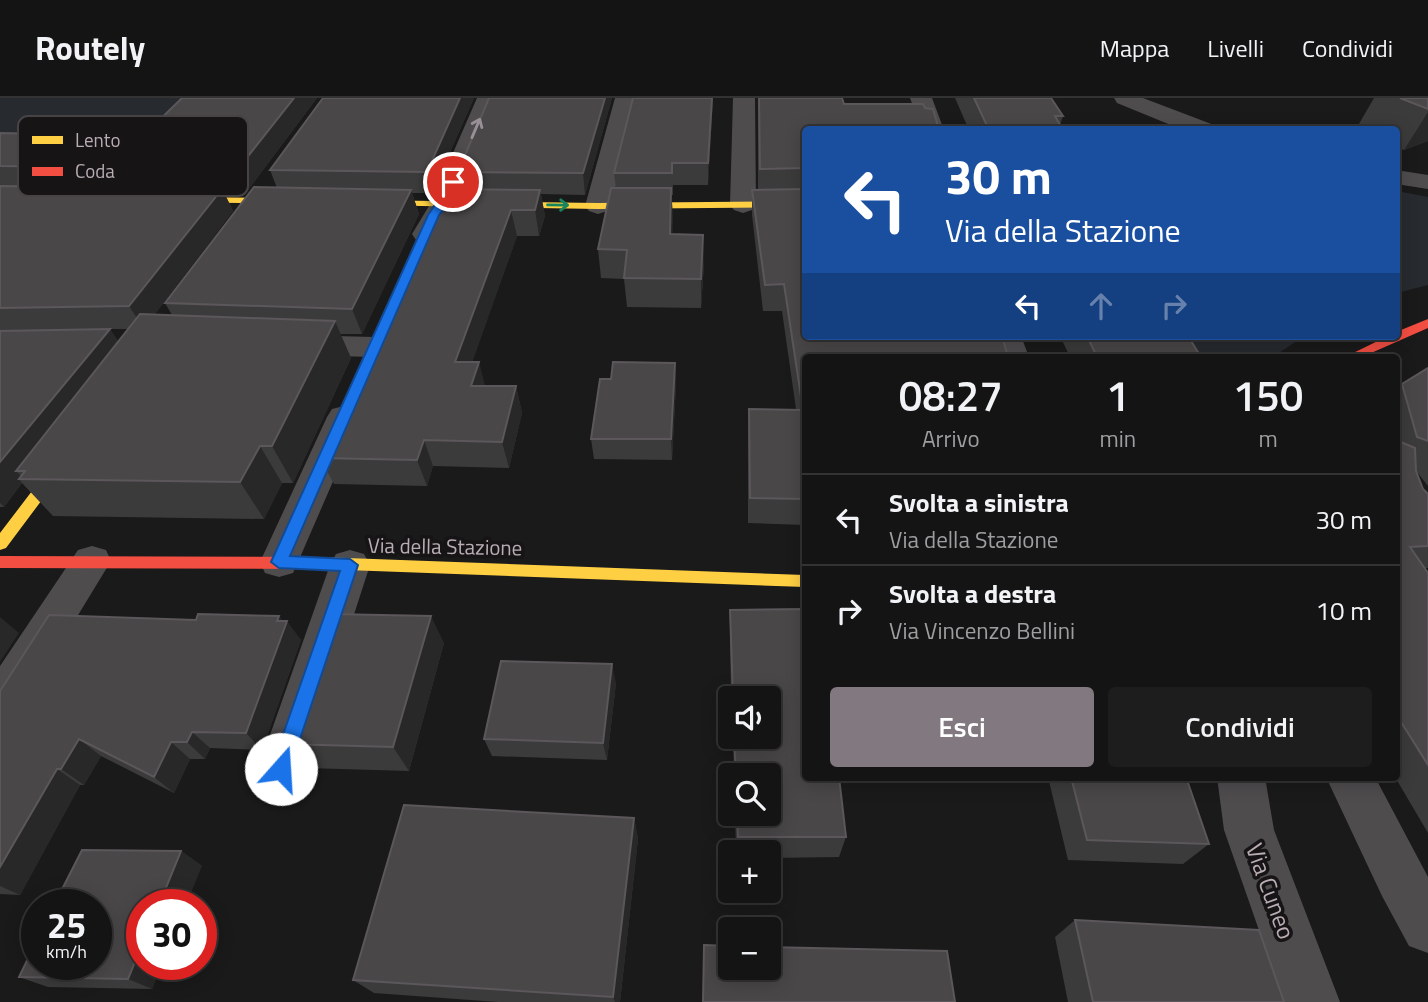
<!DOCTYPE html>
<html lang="it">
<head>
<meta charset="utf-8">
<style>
  body { margin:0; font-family:"Titillium Web",sans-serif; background:#1d1d1d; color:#f1f3f6; height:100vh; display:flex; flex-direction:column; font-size:26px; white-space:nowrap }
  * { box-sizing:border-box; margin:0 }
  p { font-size:23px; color:#9d9ea0 }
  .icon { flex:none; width:38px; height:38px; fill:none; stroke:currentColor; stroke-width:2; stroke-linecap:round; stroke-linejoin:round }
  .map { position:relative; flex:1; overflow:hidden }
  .side { position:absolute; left:802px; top:256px; width:598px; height:427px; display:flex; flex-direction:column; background:#141414; border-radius:7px; box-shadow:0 4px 18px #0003,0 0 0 2px #333334 }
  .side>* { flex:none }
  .banner { position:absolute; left:802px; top:28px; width:598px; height:214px; border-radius:7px; box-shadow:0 4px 18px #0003,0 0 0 2px #333334; background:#1a4fa0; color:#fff; overflow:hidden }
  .buttons { position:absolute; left:718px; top:588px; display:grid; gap:14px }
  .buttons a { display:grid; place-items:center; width:63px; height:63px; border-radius:7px; background:#141414; box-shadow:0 4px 18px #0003,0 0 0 2px #333334; font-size:35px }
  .speed { position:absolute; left:21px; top:791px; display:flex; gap:14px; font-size:35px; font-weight:700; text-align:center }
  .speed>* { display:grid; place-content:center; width:91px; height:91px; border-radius:50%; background:#141414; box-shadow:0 4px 18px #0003,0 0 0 2px #333334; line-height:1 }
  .speed small { font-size:18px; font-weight:400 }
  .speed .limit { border:10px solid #d22; background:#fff; color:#111 }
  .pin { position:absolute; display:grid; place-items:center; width:60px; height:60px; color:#fff; margin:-30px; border:4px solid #fff; border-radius:50%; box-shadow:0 2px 7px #0007 }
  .me { position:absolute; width:77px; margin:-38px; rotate:19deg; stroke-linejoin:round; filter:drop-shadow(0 0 5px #0008) }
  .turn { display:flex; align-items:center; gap:24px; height:147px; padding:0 28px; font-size:32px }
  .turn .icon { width:91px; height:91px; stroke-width:2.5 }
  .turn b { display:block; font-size:49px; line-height:60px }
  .lanes { display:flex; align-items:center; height:66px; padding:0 28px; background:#0003; justify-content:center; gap:35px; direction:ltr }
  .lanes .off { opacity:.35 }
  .eta { display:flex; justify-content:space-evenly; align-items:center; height:119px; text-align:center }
  .eta b { font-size:42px; font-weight:600; line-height:49px }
  .cta { display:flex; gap:14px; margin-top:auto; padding:14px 28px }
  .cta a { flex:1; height:80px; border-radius:7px; background:#81797f; color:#fff; font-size:28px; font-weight:600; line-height:80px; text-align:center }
  .cta a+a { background:#1d1d1d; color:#f1f3f6 }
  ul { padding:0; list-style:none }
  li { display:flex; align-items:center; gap:21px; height:91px; padding:0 28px; border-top:2px solid #333334 }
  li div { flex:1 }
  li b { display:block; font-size:26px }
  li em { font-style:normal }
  header { display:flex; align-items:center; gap:42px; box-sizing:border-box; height:98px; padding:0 35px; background:#141414; border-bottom:2px solid #333334 }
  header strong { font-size:33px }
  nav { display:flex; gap:38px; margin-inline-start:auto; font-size:24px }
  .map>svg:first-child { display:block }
  .green { fill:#272a2f }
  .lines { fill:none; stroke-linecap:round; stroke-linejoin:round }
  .street { fill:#4f4c4e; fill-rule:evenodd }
  .slow { fill:#ffcf43; fill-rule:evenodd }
  .jam { fill:#f24e42; fill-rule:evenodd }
  .wall { fill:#3c3b3c; fill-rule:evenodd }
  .shaded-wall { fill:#292829 }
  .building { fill:#4a4749; stroke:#5b575a; stroke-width:2 }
  .oneway { stroke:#998f96 }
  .oneway2 { stroke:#16845d }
  .route { fill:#1a73e8; stroke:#114b97; stroke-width:2 }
  .labels { text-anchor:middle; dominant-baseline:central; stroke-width:7; stroke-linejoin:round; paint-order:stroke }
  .street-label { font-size:21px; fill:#b9acb5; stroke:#161414 }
  .near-street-label { font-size:24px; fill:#b9acb5; stroke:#161414 }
  .key { fill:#161414; stroke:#474244; stroke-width:2 }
  .key-label { font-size:19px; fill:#b9acb5 }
</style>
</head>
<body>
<header>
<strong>Routely</strong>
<nav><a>Mappa</a><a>Livelli</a><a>Condividi</a></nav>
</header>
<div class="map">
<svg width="1428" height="904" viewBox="0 0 1428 904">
  <rect width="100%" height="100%" fill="#1a1a1a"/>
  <path class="green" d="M0 0H204L150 55 0 52Z
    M1397 93 1428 99V187L1397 195Z
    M1178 238H1304L1273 259H1190Z"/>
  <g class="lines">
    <path class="street" d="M477 0H499L457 105 434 142 425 144 416 142 412 136 432 103Z
      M615 0H637L611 108 607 113 598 116 589 113 585 108Z
      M733 0H755L756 107 752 112 743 115 734 112 730 107Z
      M910 0H932L944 32H922Z
      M1114 0H1143L1214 27 1217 32H1183L1117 5Z
      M1396 72 1428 77V91L1396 86Z
      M292 237 375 239 386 242 390 249 386 256 375 259 292 257 281 254 277 247 281 240Z
      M991 238H1021L1029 259H997Z
      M344 308 356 311 361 319 298 464 293 475 279 479 265 475 260 464 327 319 332 311Z
      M92 448 106 452 111 463 16 619 0 625V568L78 452Z
      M350 452 364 456 370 467 304 671 298 687 281 693 264 687 258 671 330 467 336 456Z
      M1217 679H1265L1274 732 1340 904H1284L1224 732Z
      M1326 679H1375L1428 779V855L1409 848 1382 798Z"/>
    <path class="slow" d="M177 99 295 100 300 103 295 106 173 104 172 102Z
      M359 102 598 105 805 103V109L598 111 363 107 359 106Z
      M66 354 73 359 71 363 6 450 0 452V435L61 355Z
      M319 459 805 477V489L319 471 313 469 311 465 313 461Z"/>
    <path class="jam" d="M1428 221V230L1362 259H1345L1388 238H1396V234Z
      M0 458 319 459 325 461 327 465 325 469 319 471 0 470Z"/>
  </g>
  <path class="wall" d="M182 0H317L248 92H223L233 113 154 217H172L165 205 277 90 270 72 323 0H474L432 95H412L419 116 362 236H340L351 260 293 385H282L264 421 53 418 22 385 4 409H0V35L143 38ZM110 231H128L118 244Z
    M489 0H612L585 97 541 96 545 118 539 138H517L472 264 485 288H516L522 315 509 370 433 368 427 388 334 386 320 360 462 91 458 74Z
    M633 0H713L708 87H673V97H672V136L704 166 701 210 627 209 624 181 601 180 598 151 616 90 614 75Z
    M758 0H842L805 32V427L748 425V337L749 311H796L782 213H763L752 117V92H758Z
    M955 0H1051L1063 18 1060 27 1063 32H969Z
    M1374 0H1428V43L1404 52 1396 49V32L1356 31Z
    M1060 238H1188L1201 259H1070Z
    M675 265 676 286 672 362 594 361 591 341Z
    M1428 270V388L1417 374 1423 391 1428 396V470H1425L1428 475V735L1395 679H1396V293L1402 286Z
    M730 512 846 739 839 759 768 760V754H736L735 716H768V677H734L733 639H768V600H731L730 539Z
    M196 522 283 523 301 542 262 652 210 650 205 661H190L174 695 101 658 84 687H80L20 797 0 796V593Z
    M444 545 409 673 307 670 286 646Z
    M616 585 607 662 492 658 484 641Z
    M1048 679H1186L1209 746 1183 766 1068 762Z
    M634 720 638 741 620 904H498L374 895 353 882Z
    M181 753 202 768 142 866H162L152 891 48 889 19 879Z
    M1075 822 1284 904H1068L1055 839Z"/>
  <path class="shaded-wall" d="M294 0H317L248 92 238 71Z
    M460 0H474L432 95 427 74Z
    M605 0H612L585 97 583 75Z
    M712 0H713L708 87V65Z
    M1428 14V43L1404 52Z
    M671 90 673 118 672 164 670 136Z
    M222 91 233 113 144 231 129 208Z
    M411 92 419 116 362 236 352 211Z
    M540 92 545 118 539 138 535 112Z
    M511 112 517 138 463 290 455 264Z
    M703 137 704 166 701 210V181Z
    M335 223 351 260 293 385 272 348Z
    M110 231 126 254 25 373H16L25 382 19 381 22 385 4 409 0 405V364Z
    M479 264 486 291 471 288Z
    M675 265 676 286 672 362 671 341Z
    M516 288 522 315 509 370 502 344Z
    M424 342 433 368 427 388 417 362Z
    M260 348 282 385 264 421 240 384Z
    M279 518 286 527 287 523 301 542 262 652 246 635Z
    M431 518 444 545 409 673 393 649Z
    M0 519 19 535 0 564Z
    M612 566 616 585 607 662 603 645Z
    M192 634 210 650 205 661 187 644Z
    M79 641 101 658 84 687 61 671Z
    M171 644 190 661 174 695 154 679Z
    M57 671 80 687 20 797 0 788V769Z
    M634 720 638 741 620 904H615L613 899Z
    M181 753 202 768 186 807H159Z
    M142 847V866H162L152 891 128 881Z"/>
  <path class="building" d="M182 0H294L238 71 0 68V35L143 38Z
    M323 0H460L427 74 270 72Z
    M489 0H605L583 75 458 74Z
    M633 0H712L708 65H672V75H614Z
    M759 0H842L844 6H923L925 10 933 11 939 32H805V70L760 71Z
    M974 0H1051L1063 18H1055L1063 32H989Z
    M1400 0H1428V11Z
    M0 88 222 91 129 208 0 210Z
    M254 89 411 92 352 211 165 205Z
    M611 90H671L670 136 703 137 701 181 624 180 627 152 598 151Z
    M445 91 540 92 535 112H511L455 264H479L471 288H516L502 344 424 342 417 362 320 360 441 95Z
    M805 91V238H1002L1008 259H805V401L750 400 749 311 803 312 784 186 765 187 752 92Z
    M140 216 335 223 272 348H260L240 384 19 381 25 373H16Z
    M110 231 0 364V233Z
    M1087 238H1188L1201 259H1097Z
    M613 264 675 265 671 341H591L600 281H611Z
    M1428 270V343L1417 339 1402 286Z
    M1396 342 1415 350 1416 373 1423 391 1428 396V448L1410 449 1428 475V667L1396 616Z
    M805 511V679H839L846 739H738L737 716H768V677H736L734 639H768V600H733L730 512Z
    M198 516 279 518 277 523H287L246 635 192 634 187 644H171L154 679 79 641 61 671H57L0 769V593L49 517 196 522Z
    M331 516 431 518 393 649 286 646Z
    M501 563 612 566 603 645 484 641Z
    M1071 679H1186L1209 746 1087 742Z
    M404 707 634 720 613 899 353 882Z
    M82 752 181 753 159 807H142V847L128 881 19 879 37 842V866H96V807H54Z
    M1075 822 1259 832 1284 904H1093Z
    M704 847 730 848V870H768V849L947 853 955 904H703Z"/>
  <defs><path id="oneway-shaft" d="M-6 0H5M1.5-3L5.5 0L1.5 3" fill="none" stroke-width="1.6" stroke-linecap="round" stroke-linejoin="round" transform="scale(1.75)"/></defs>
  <use class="oneway" href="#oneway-shaft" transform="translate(476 30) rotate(-67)"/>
  <use class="oneway2" href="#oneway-shaft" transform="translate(558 107) rotate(1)"/>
  <path class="route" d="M453 81 458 84 449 105 439 117 290 458 350 461 358 467 290 671 287 677 281 680 274 677 271 671 340 473 279 470 271 464 428 117C436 107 445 86 453 81Z"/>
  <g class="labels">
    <g class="street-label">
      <text transform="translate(445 448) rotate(1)">Via della Stazione</text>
    </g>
    <g class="near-street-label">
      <text transform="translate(1271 793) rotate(70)">Via Cuneo</text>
    </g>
  </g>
  <rect x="18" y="18" width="230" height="80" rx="10" class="key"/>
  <rect x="32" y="38" width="31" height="8" fill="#ffcf43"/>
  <rect x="32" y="69" width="31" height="9" fill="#f24e42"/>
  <g class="key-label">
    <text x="75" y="49">Lento</text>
    <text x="75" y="80">Coda</text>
  </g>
</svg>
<div class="buttons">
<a><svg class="icon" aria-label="sound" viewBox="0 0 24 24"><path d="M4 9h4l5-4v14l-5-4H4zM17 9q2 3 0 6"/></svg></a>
<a><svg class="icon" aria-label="search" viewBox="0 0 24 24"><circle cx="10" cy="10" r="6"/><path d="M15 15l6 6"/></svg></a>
<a>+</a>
<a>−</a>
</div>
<div class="speed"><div>25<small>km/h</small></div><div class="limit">30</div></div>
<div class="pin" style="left:453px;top:84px;background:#d93025"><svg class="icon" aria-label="arrive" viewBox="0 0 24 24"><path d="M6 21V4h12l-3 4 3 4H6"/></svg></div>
<svg class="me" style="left:281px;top:671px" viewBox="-20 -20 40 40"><circle r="19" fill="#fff"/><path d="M0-13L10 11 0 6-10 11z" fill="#1a73e8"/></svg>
<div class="banner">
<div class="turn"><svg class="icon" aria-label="left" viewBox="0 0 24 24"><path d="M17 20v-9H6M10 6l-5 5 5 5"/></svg><div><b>30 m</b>Via della Stazione</div></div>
<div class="lanes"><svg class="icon" aria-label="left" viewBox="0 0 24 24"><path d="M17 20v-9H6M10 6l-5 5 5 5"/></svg><svg class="icon off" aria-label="ahead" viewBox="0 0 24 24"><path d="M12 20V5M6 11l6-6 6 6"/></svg><svg class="icon off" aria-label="right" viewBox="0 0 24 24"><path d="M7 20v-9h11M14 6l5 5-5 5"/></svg></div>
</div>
<section class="side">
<div class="eta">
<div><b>08:27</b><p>Arrivo</p></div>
<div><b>1</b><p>min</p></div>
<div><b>150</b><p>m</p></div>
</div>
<ul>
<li><svg class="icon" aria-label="left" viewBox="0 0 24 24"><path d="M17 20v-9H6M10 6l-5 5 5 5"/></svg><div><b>Svolta a sinistra</b><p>Via della Stazione</p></div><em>30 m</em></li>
<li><svg class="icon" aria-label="right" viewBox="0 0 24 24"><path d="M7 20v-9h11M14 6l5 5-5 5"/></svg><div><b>Svolta a destra</b><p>Via Vincenzo Bellini</p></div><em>10 m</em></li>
</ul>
<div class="cta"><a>Esci</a><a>Condividi</a></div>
</section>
</div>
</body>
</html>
